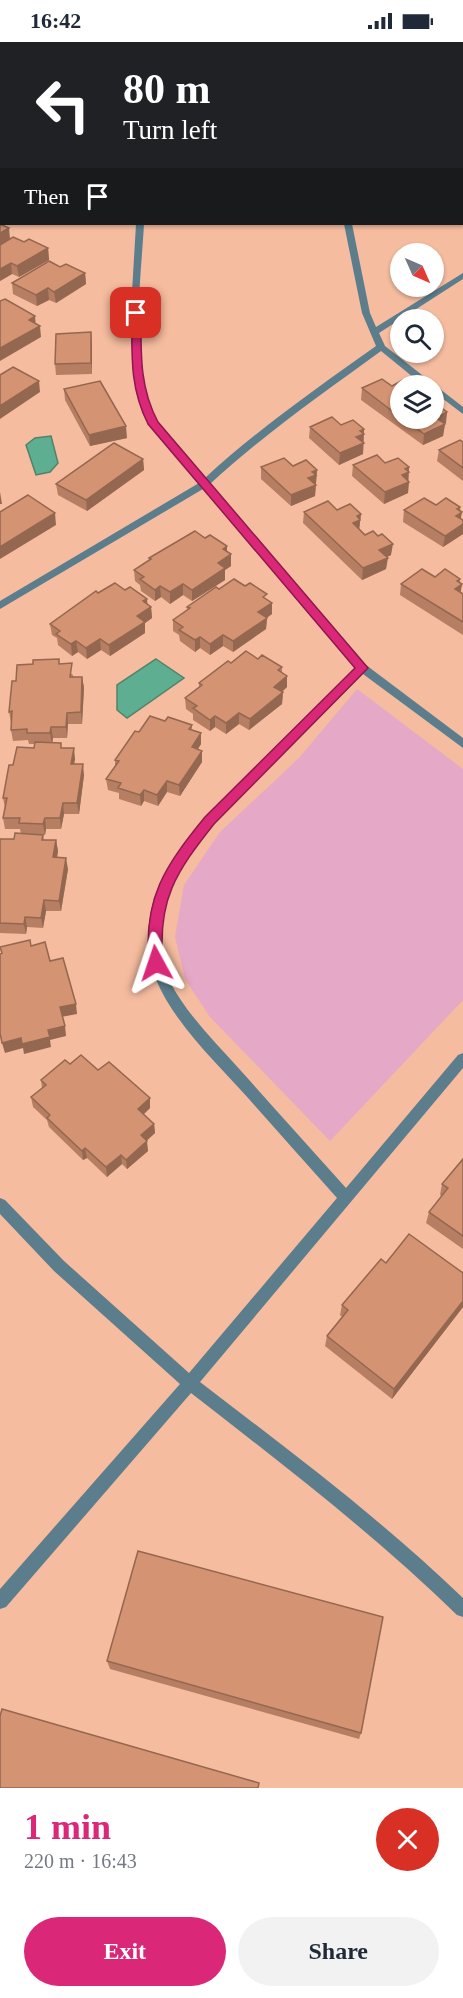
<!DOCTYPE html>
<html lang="en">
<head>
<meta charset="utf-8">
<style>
  body { margin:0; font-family:"Times New Roman",serif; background:#f2f2f3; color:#1f2937; height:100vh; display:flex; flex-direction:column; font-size:22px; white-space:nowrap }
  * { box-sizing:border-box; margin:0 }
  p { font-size:20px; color:#747a83 }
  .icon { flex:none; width:33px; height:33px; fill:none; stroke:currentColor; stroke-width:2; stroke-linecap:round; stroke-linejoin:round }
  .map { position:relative; height:1746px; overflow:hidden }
  .side { display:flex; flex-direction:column; background:#fff; flex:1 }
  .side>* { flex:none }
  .guide { position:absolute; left:0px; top:0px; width:464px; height:183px; box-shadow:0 2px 4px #0004; background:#202124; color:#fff; overflow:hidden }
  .needle { width:39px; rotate:135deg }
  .tools { position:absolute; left:390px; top:201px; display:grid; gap:12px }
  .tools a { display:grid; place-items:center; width:54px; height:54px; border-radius:50%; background:#fff; box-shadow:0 2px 4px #0004; font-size:30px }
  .pin { position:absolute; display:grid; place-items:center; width:51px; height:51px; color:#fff; margin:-26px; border-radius:12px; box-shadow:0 3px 9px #0006 }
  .me { position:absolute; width:66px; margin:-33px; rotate:355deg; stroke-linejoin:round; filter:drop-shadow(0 0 4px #0008) }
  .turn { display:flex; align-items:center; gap:21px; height:126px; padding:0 24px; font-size:27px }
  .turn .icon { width:78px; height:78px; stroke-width:2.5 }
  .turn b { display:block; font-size:42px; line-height:51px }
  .then { display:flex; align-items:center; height:57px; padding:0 24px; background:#0003; gap:12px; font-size:22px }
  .round { display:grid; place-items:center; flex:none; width:63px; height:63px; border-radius:32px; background:#f2f2f3 }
  .summary { display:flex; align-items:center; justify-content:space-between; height:102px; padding:0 24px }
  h1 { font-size:36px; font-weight:700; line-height:45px; color:#db2777 }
  .primary-button { display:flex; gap:12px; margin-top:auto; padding:12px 24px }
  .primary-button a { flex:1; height:69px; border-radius:36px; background:#db2777; color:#fff; font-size:24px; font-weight:700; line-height:69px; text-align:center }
  .primary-button a+a { background:#f2f2f3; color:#1f2937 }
  .status { display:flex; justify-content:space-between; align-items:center; height:42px; padding:0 30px; background:#fff; direction:ltr }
  .status svg { height:16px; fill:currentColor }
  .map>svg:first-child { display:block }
  .green { fill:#e5a8c6 }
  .water { fill:#5eae91; stroke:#528269; stroke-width:1.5 }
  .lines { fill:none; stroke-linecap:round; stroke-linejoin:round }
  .street { fill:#5c7d8c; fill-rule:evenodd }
  .wall { fill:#b67e62 }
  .shaded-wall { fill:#946750 }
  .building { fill:#d49372; stroke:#946750; stroke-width:1.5 }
  .route { fill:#db2777; stroke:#8e194d; stroke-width:1.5 }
</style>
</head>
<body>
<div class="status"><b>16:42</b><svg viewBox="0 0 49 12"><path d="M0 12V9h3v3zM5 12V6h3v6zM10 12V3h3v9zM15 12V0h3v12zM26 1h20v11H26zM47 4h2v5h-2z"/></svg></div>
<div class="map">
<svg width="463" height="1746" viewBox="0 0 463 1746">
  <rect width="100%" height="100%" fill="#f5bc9f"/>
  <path class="green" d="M357 647 463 727V958L330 1099 210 975 185 937 175 895 184 843 220 790 299 716Z"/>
  <path class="water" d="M51 394 58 421 50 430 36 433 26 403 35 396Z
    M156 617 184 636 127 676 117 668V643Z"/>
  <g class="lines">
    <path class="street" d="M112 0H119L120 2H113Z
      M136 0H144L135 2Z
      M396 0H402L395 2Z
      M0 68H2L0 73Z
      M136 182H144C141 238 128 330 157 381 167 397 191 421 205 436 258 387 317 346 376 304L362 271 344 182H352L370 271 376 285 463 231V237L379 291 385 304 463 365V372L434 350V344H424L381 309C322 352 263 393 210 442L366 623 463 696V706L363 632 213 782C186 816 157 855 160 901 160 915 163 928 170 940 188 974 216 1001 242 1030 276 1068 311 1107 346 1146L458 1013 463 1011V1026L200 1340C290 1409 381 1477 463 1556V1575L457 1573C374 1492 282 1422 191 1351L6 1565 0 1567V1547L180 1342 54 1229 0 1172V1156L5 1158 64 1219 189 1331 337 1156C308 1123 278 1090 249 1057 212 1015 147 958 148 898 148 851 177 811 205 776L356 626 203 447 0 567V559L199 441 150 384 140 360 134 336 130 284Z"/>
  </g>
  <path class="wall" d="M0 182 10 197 48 206 49 218 19 235 12 232 0 239Z
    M60 225 85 231 86 242 56 261 49 258 37 264 13 252 12 241Z
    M91 290 92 332 56 333 55 322Z
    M392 344H400V376H434L447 370 443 394 423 403 361 358 362 346Z
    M64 347 127 396 90 404 65 358Z
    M341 383 364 387 363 412 339 423 309 396 310 385Z
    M463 400V439L437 419 439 408Z
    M143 417 144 428 87 469 58 453 56 442Z
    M385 421 409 425 408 451 384 462 352 434 353 423Z
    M293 424 317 428 315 454 291 464 261 437V425Z
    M436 463 460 465 461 477 463 478V492L443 505 403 480 404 468Z
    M337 468 361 472 359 487 391 513 387 515 386 527 362 538 303 481 304 470Z
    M205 496 227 504V510L231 524 225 528V538L192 559 183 553 170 562 161 555 155 559 141 549 140 543 135 539 134 528 149 519V516Z
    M435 535 462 542 460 550 463 552V593L400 553 401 542Z
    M219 547 267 558 272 561V572L267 576 266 587 233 610 223 604 210 613 200 606 195 610 180 599 179 593 173 589V578L187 568V565Z
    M98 551 148 563 151 565 152 576 145 581V591L110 614 101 608 87 617 78 610 72 614 58 603 57 596 52 593 50 582Z
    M258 617 282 625V631L287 634V645L282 650H283L282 662 249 688 239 682 226 692 215 685 210 689 193 678V672L186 667 185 656 199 645V641L231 621Z
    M60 622 73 633V635H82L84 646 82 682H68L67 696H53L52 701 62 706 75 717 74 722 84 733 79 772H64L61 787H46L45 793H43L44 798H56L58 809 57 816 68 827 61 869H46L43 886 27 885 26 892 0 891V797H14L21 792 20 787H5L3 776 5 766 3 756 13 723 34 706V702H29L28 698 13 699 11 688V681L9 670 16 639Z
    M165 679 192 683V688L201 691V702L198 707 202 720 180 754 167 750 158 764 144 759 141 764 119 757V751L108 748 106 737 115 724V718L139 690Z
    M70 1022 98 1028 150 1056V1066L143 1072 154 1082 155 1091 146 1099 148 1109 127 1127 122 1122 107 1135 87 1116 83 1118 49 1085 47 1078 33 1065 31 1055 42 1046 41 1038Z
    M463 1117V1207L426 1181 429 1170 442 1154 440 1153 442 1142Z
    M386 1221 463 1231V1265L392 1357 325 1304 327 1294 342 1275 340 1273 342 1263Z
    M107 1619 361 1691 359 1697 110 1627Z"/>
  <path class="shaded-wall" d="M9 186 10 197 0 203V191Z
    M48 206 49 218 19 235 17 224Z
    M11 221 12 232 0 239V227Z
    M85 231 86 242 56 261 54 250Z
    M48 246 49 258 37 264 36 253Z
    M35 274 36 285 29 278Z
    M40 284 41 295 0 319V306Z
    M91 290 92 302V332L91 321Z
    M39 339 40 350 0 377V364Z
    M447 370 446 381 434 387 436 376Z
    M445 382 443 394 423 403 424 392Z
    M126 384 127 396 90 404 89 393Z
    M364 387 363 412 339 423 340 411 356 395 360 389Z
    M143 417 144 428 87 469 86 458Z
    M409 425 408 441 409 440 408 451 384 462 385 450 402 433 405 427Z
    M317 428 315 454 291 464V453L308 436 312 430Z
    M0 450 2 462H0Z
    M460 465 459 471 462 470 460 481 454 485 457 467Z
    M55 471 56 483 0 517V505Z
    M361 472 359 489 353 481 357 474Z
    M463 482V492L443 505 445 494Z
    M393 502 391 513 378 519 379 508Z
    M227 504V515L231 512V524L225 528V538L192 559V548L218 521 223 507Z
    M388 516 386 527 362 538 363 526Z
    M460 537 459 544 462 542 460 554 453 558 457 539Z
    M183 542V553L170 562V550Z
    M160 544 161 555 155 559V548Z
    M147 557 148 567 151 565 152 576 145 581V591L110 614 109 603 137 574 143 559Z
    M272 561V572L258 581V570Z
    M267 576 266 587 233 610V599Z
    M223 593V604L210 613V602Z
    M200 595V606L195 610V598Z
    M100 597 101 608 87 617 86 606Z
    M76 599 78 610 72 614 71 602Z
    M287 634V645L274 656V645Z
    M82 635 84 646 82 682 81 670Z
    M283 650 282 662 249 688 250 677Z
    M67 671 68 682 67 696 66 685Z
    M239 671V682L226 692V681Z
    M215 674V685L210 689V678Z
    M51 685 53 696 52 702 50 691Z
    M201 691V702L192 716V705Z
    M74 706 75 717 72 733 71 722Z
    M202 709V720L180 754 179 743Z
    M83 722 84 733 79 772 77 761Z
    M167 739V750L158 764 157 753Z
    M144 748V759L141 764 140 753Z
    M63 761 64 772 61 787 60 776Z
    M45 776 46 787 45 793 43 782Z
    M56 798 58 809 55 826 53 815Z
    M66 816 68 827 61 869 59 859Z
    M44 858 46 869 43 886 41 876Z
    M25 875 27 885 26 892 24 882Z
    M76 962 77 972 61 975 60 965Z
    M65 984 66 994 50 998 51 1005 24 1012 23 1006 5 1011 2 1001Z
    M150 1056V1066L139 1077 138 1067Z
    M154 1082 155 1091 142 1103 141 1093Z
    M147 1099 148 1109 127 1127 126 1118Z
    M85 1106 87 1116 83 1118 82 1109Z
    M121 1113 122 1122 107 1135 106 1125Z
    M463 1259V1265L392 1357 394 1347Z"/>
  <path class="building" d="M0 182 9 186 0 191Z
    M13 195 24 200 29 197 48 206 17 224 11 221 0 227V203Z
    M49 219 60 225 66 222 85 231 54 250 48 246 36 253 12 241Z
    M5 257 35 274 29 278 40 284 0 306V259Z
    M91 290V321L55 322 56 292Z
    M13 325 39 339 0 364V333Z
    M382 337 392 344 403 338 410 344H400V375L362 346Z
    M100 339 126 384 89 393 64 347Z
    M436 362 447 370 436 376 445 382 424 392 403 376H434V364Z
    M332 375 341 383 353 378 364 387 360 389 364 392 356 395 364 401 340 411 310 385Z
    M460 398 463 400V426L439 408Z
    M114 401 143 417 86 458 56 442Z
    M377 413 385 421 398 416 409 425 405 427 409 430 402 433 409 440 385 450 353 423Z
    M284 416 293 424 306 418 317 428 312 430 316 433 308 436 316 443 291 453 261 425Z
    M28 453 55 471 0 505V470Z
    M424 456 436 463 446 456 460 465 457 467 462 470 456 474 463 478V482L445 494 404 468Z
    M328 459 337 468 350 462 361 472 357 474 360 478 353 481 365 493 373 489 378 494 382 492 393 502 379 508 388 516 363 526 304 470Z
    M195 489 205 496 210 493 227 504 223 507 231 512 218 521 225 526 192 548 183 542 170 550 160 544 155 548 140 537 144 535 134 528 151 517 149 516Z
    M422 527 435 535 445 527 460 537 457 539 462 542 455 547 463 552V580L401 542Z
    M234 537 245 544 250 541 267 552 263 555 272 561 258 570 267 576 233 599 223 593 210 602 200 595 195 598 179 588 183 585 173 578 190 566 187 565 216 545 219 547Z
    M115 541 125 548 130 545 147 557 143 559 151 565 137 574 145 580 109 603 100 597 86 606 76 599 71 602 56 592 60 589 50 582 96 549 98 551Z
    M246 609 258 617 262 613 282 625 278 628 287 634 274 645 283 650 250 677 239 671 226 681 215 674 210 678 193 666 197 664 185 656 202 643 199 641 228 619 231 621Z
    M59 617V622L72 621 70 635H82L81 670 67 671 66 685H51L50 691H27V687L11 688 12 669 9 670 12 639H16L17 623 33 622V618Z
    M150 674 165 679 168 675 192 683 189 687 201 691 192 705 202 709 179 743 167 739 157 753 144 748 140 753 118 746 121 741 106 737 119 719 115 718 135 689 139 690Z
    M35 700 61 701V706H74L71 722H83L77 761H63L60 776H45L43 782 19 781 20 776H3L7 756H3L9 723H13L17 705 34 706Z
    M15 791 43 793 42 798H56L53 815 66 816 59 859 44 858 41 876 25 875 24 882 0 881V797H14Z
    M30 898 31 904 45 900 50 919 63 916 76 962 60 965 65 984 48 988 50 995 22 1002 21 996 2 1001 0 991V912L2 911 0 905Z
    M81 1013 98 1028 109 1020 150 1056 138 1067 154 1082 141 1093 147 1099 126 1118 121 1113 106 1125 85 1106 82 1109 47 1076 50 1073 31 1055 46 1043 41 1038 65 1018 70 1022Z
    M463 1117V1194L429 1170 448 1146 442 1142Z
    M409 1192 463 1231V1259L394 1347 327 1294 348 1268 342 1263 381 1217 386 1221Z
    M138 1509 383 1575 361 1691 107 1619Z
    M2 1667 259 1741 258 1746H0V1674Z"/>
  <path class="route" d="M136 268 141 271C141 309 139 345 158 380L368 626 214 782C176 830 157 858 163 921L161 925H152L149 921C143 856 165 824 205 775L355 626 148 382C129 344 132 311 132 271Z"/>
</svg>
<div class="tools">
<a><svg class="needle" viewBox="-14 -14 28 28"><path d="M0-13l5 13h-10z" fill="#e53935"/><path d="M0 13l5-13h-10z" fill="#747a83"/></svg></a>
<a><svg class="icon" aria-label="search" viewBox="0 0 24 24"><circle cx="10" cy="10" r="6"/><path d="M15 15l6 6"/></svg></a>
<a><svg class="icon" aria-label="layers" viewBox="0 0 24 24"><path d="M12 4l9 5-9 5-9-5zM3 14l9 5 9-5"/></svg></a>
</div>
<div class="pin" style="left:136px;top:271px;background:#d93025"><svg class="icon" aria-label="arrive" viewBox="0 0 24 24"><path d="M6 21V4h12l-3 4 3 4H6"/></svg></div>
<svg class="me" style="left:156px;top:921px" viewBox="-20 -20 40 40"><path d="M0-17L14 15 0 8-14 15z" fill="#db2777" stroke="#fff" stroke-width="4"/></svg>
<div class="guide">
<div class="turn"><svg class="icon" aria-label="left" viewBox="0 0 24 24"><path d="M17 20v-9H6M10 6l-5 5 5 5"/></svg><div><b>80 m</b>Turn left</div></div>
<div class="then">Then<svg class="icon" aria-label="arrive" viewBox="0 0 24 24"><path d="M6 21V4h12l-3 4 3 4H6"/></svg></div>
</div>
</div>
<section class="side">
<div class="summary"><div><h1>1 min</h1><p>220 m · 16:43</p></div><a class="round" style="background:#d93025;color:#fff"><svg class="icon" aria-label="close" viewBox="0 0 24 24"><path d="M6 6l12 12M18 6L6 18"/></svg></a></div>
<div class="primary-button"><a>Exit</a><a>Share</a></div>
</section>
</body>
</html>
